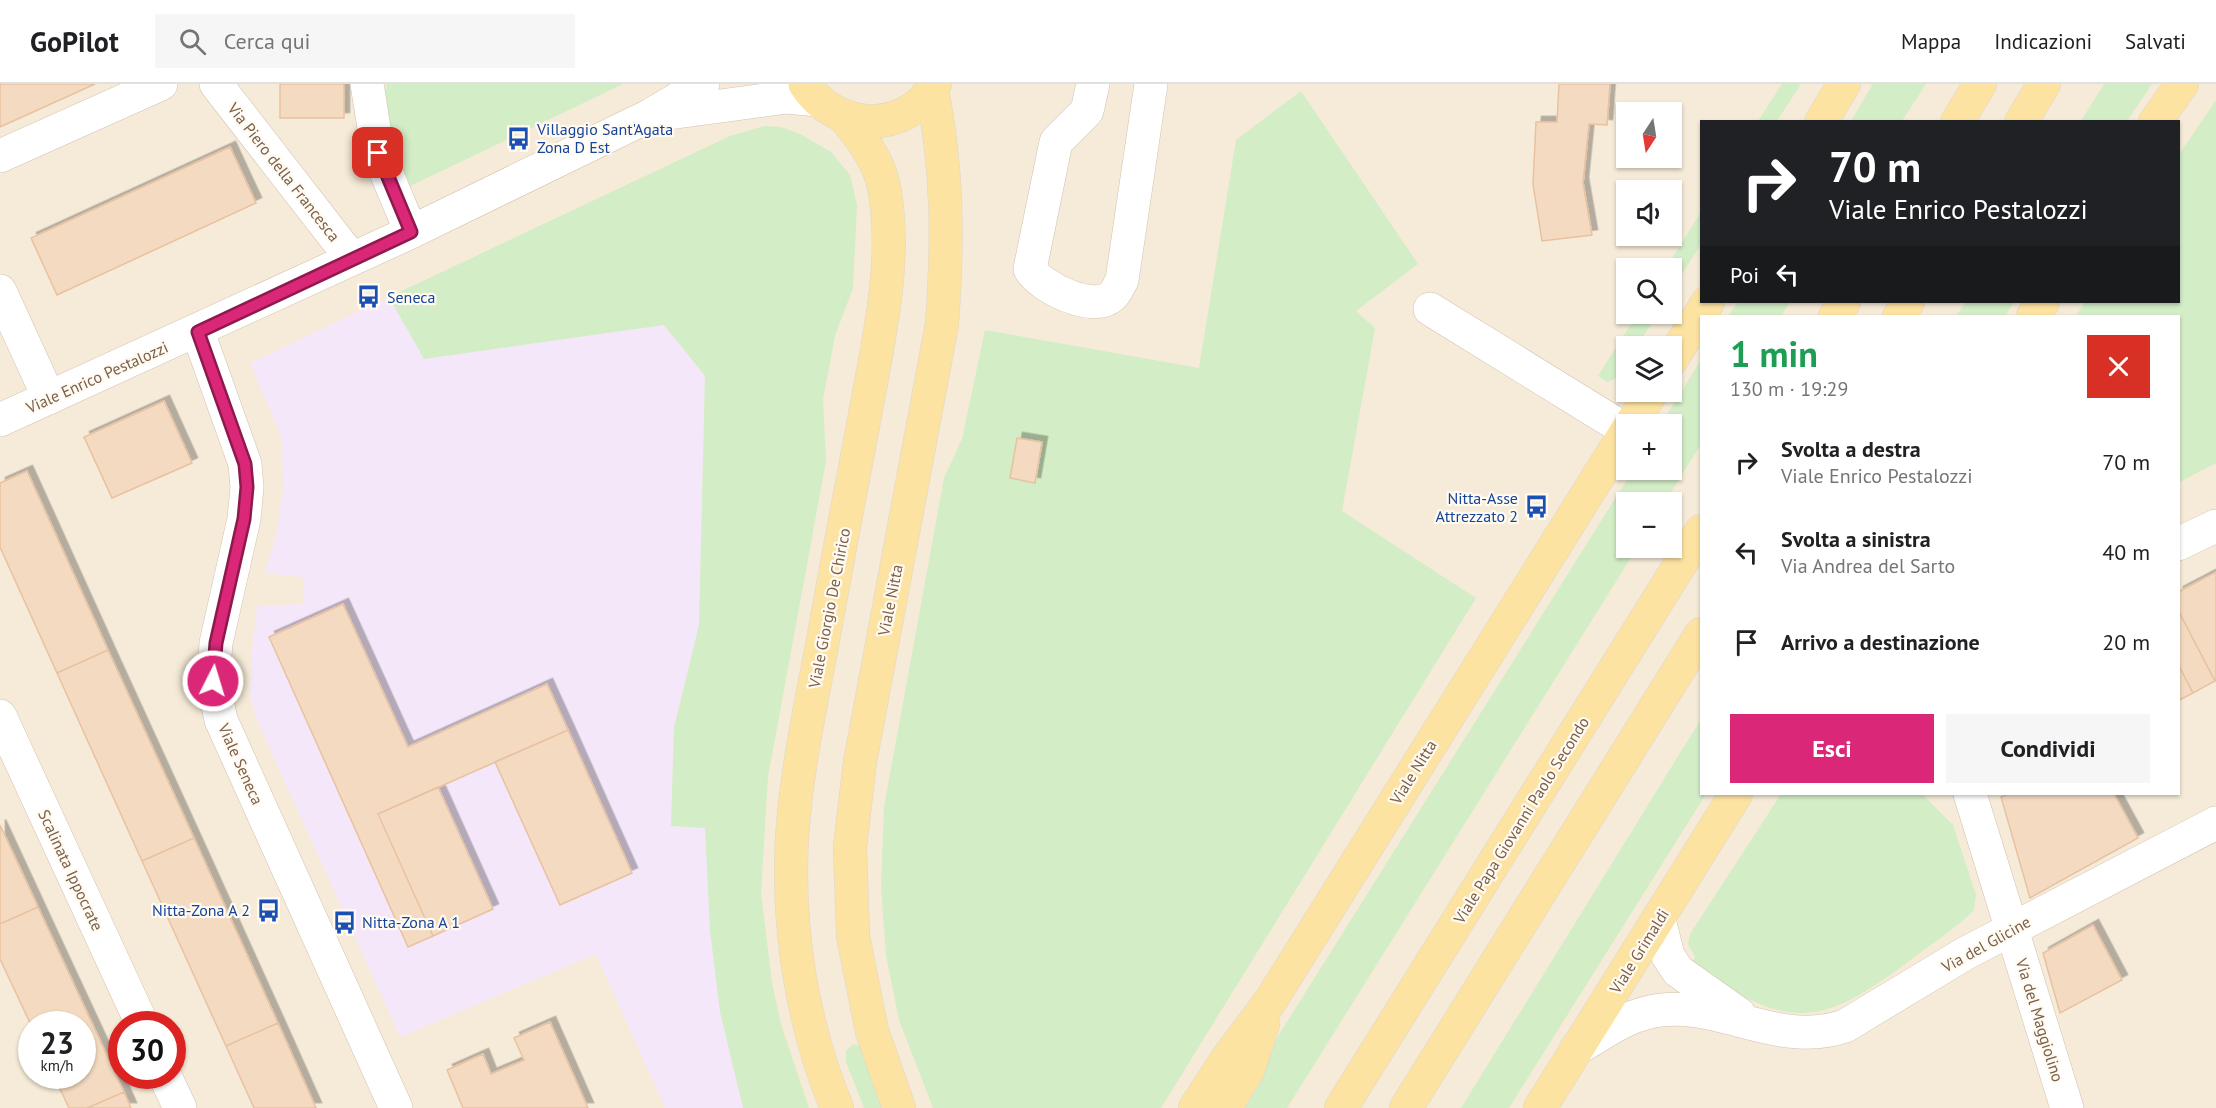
<!DOCTYPE html>
<html lang="it">
<head>
<meta charset="utf-8">
<style>
  body { margin:0; font-family:"PT Sans",sans-serif; background:#f6f6f6; color:#202124; height:100vh; display:flex; flex-direction:column; font-size:22px; white-space:nowrap }
  * { box-sizing:border-box; margin:0 }
  p { font-size:20px; color:#757577 }
  .icon { flex:none; width:33px; height:33px; fill:none; stroke:currentColor; stroke-width:2; stroke-linecap:round; stroke-linejoin:round }
  .map { position:relative; flex:1; overflow:hidden }
  .drawer { position:absolute; left:1700px; top:231px; width:480px; height:480px; display:flex; flex-direction:column; background:#fff; border-radius:0px; box-shadow:0 2px 4px #0004 }
  .drawer>* { flex:none }
  .hud { position:absolute; left:1700px; top:36px; width:480px; height:183px; border-radius:0px; box-shadow:0 2px 4px #0004; background:#202124; color:#fff; overflow:hidden }
  .needle { width:39px; rotate:192deg }
  .fabs { position:absolute; left:1616px; top:18px; display:grid; gap:12px }
  .fabs a { display:grid; place-items:center; width:66px; height:66px; border-radius:0px; background:#fff; box-shadow:0 2px 4px #0004; font-size:30px }
  .speed { position:absolute; left:18px; top:927px; display:flex; gap:12px; font-size:30px; font-weight:700; text-align:center }
  .speed>* { display:grid; place-content:center; width:78px; height:78px; border-radius:50%; background:#fff; box-shadow:0 2px 4px #0004; line-height:1 }
  .speed small { font-size:15px; font-weight:400 }
  .speed .limit { border:9px solid #d22; background:#fff; color:#111 }
  .pin { position:absolute; display:grid; place-items:center; width:51px; height:51px; color:#fff; margin:-26px; border-radius:12px; box-shadow:0 3px 9px #0006 }
  .me { position:absolute; width:66px; margin:-33px; rotate:5deg; stroke-linejoin:round; filter:drop-shadow(0 0 4px #0008) }
  .turn { display:flex; align-items:center; gap:21px; height:126px; padding:0 30px; font-size:27px }
  .turn .icon { width:78px; height:78px; stroke-width:2.5 }
  .turn b { display:block; font-size:42px; line-height:51px }
  .then { display:flex; align-items:center; height:57px; padding:0 30px; background:#0003; gap:12px; font-size:22px }
  .round { display:grid; place-items:center; flex:none; width:63px; height:63px; border-radius:0px; background:#f6f6f6 }
  .summary { display:flex; align-items:center; justify-content:space-between; height:102px; padding:0 30px }
  h1 { font-size:36px; font-weight:700; line-height:45px; color:#1e9e55 }
  .button { display:flex; gap:12px; margin-top:auto; padding:12px 30px }
  .button a { flex:1; height:69px; border-radius:0px; background:#db2777; color:#fff; font-size:24px; font-weight:700; line-height:69px; text-align:center }
  .button a+a { background:#f6f6f6; color:#202124 }
  ul { padding:0; list-style:none }
  li { display:flex; align-items:center; gap:18px; height:90px; padding:0 30px }
  li div { flex:1 }
  li b { display:block; font-size:22px }
  li em { font-style:normal }
  header { display:flex; align-items:center; gap:36px; box-sizing:border-box; height:84px; padding:0 30px; background:#fff; border-bottom:2px solid #e0e0e0 }
  header strong { font-size:28px }
  nav { display:flex; gap:33px; margin-inline-start:auto; font-size:21px }
  .search { width:420px; height:54px; background:#f6f6f6; display:flex; align-items:center; gap:15px; box-sizing:border-box; padding:0 21px; border-radius:0px; color:#757577; font-size:22px }
  .map>svg:first-child { display:block }
  .residential { fill:#f6ebd8; fill-rule:evenodd }
  .education { fill:#f5e7fa }
  .green { fill:#d3edc7 }
  .building { fill:#f4dac1; stroke:#e8c2a0; stroke-width:1.5; filter:url(#shadow) }
  .lines { fill:none; stroke-linecap:round; stroke-linejoin:round }
  .minor-casing { stroke:#d2c1af; stroke-width:34 }
  .major-casing { stroke:#ddd6d0; stroke-width:34 }
  .minor { stroke:#fff; stroke-width:33 }
  .major { stroke:#fde3a2; stroke-width:33 }
  .route-casing { stroke:#8e194d; stroke-width:15 }
  .route { stroke:#db2777; stroke-width:10 }
  .labels { text-anchor:middle; dominant-baseline:central; stroke-width:4.5; stroke-linejoin:round; paint-order:stroke }
  .transit-label { font-size:16px; fill:#164399; stroke:#fffbf2; text-anchor:start }
  .street-label { font-size:16px; fill:#7b604b; stroke:#fffbf2 }
</style>
</head>
<body>
<header>
<strong>GoPilot</strong>
<div class="search"><svg class="icon" aria-label="search" viewBox="0 0 24 24"><circle cx="10" cy="10" r="6"/><path d="M15 15l6 6"/></svg>Cerca qui</div>
<nav><a>Mappa</a><a>Indicazioni</a><a>Salvati</a></nav>
</header>
<div class="map">
<svg width="2216" height="1024" viewBox="0 0 2216 1024">
  <defs>
    <filter id="shadow"><feDropShadow dx="5.5" dy="-5.5" stdDeviation="0" flood-color="#0004"/></filter>
  </defs>
  <rect width="100%" height="100%" fill="#fdf8eb"/>
  <path class="residential" d="M0 0H2216V1024H0ZM1626 28H1671V74H1626ZM1701 38H2178V218H1701ZM1626 106H1671V152H1626ZM1626 184H1671V230H1626ZM1701 232H2178V710H1701ZM1626 262H1671V308H1626ZM1626 340H1671V386H1626ZM1626 418H1671V464H1626ZM32 940H82V992H32ZM122 940H172V992H122Z"/>
  <path class="education" d="M389 213 424 275 664 241 705 292 699 541 674 644 671 742 705 744 748 803 791 1024H665L596 870 400 953 256 634 250 611 252 564 257 522 303 520 304 493 265 489 276 451 283 406 282 355 250 279Z"/>
  <path class="green" d="M386 0H623L404 105 385 31Z
    M1782 0H1801L1777 37H1758Z
    M1873 0H1926L1902 37H1851Z
    M2104 0H2152L2127 37H2081Z
    M1301 7 1418 180 1356 227 1375 244 1342 427 1476 514 1161 1024H933L899 936 886 871 881 803 884 723 944 394 962 355 985 246 1199 284 1236 56Z
    M2216 16V379L2178 399V232H2076L2085 218H2178V72Z
    M764 42 781 43 800 50 831 68 850 91 857 121 853 204 835 252 823 315 826 377 768 693 761 809 772 899 781 940 809 1024H743L720 928 710 847 705 744 671 742 674 644 699 541 705 292 664 241 424 275 389 213 730 52Z
    M1701 128V160L1671 208V184H1666Z
    M1738 218H1790L1781 232H1728Z
    M1966 218H2014L2005 232H1956Z
    M1637 230H1658L1637 262H1626C1626 276 1624 294 1607 298L1598 292Z
    M1701 276V360L1665 418H1626V464H1637L1287 1024H1233L1633 386H1671V340H1661Z
    M1701 635V710H1706L1509 1024H1461Z
    M1781 710H1922L1953 741 1976 811 1974 826C1953 847 1927 863 1905 880 1812 950 1785 940 1690 882L1695 873 1688 860 1690 850Z
    M853 960 860 962 884 1024H864L846 978V967Z"/>
  <path class="building" d="M0 0H95L0 43Z
    M280 0H344V34H280Z
    M1559 0H1610L1607 41 1589 40 1583 99 1592 151 1542 157 1533 100 1536 38H1557Z
    M230 63 256 119 57 211 31 154Z
    M164 317 192 379 112 414 84 353Z
    M1017 354 1042 358 1035 399 1010 394Z
    M27 387 108 566 57 589 0 463V399Z
    M2216 488V597H2215L2178 526V508Z
    M343 520 408 663 547 600 568 646 378 730 433 852 408 863 269 553Z
    M2178 526 2215 597 2193 609 2178 580Z
    M108 566 194 754 142 777 57 589Z
    M2178 580 2193 609 2178 617Z
    M568 646 632 789 560 821 495 678Z
    M438 703 493 825 433 852 378 730Z
    M2008 710H2114L2138 754 2030 814 2001 713Z
    M0 741 38 823 0 840Z
    M194 754 278 939 226 962 142 777Z
    M38 823 124 1008 87 1024H69L54 992H82V940H32V943L0 875V840Z
    M2093 841 2122 896 2060 929 2043 869Z
    M550 938 588 1024H463L447 986 483 970 491 990 524 976 514 954Z
    M278 939 316 1024H254L226 962Z
    M124 1008 131 1024H87Z"/>
  <g class="lines">
    <defs>
      <path id="minor" d="M216 0 352 175
        M367 0 378 69 411 148
        M1093 0 1087 27 1056 58 1030 185C1041 204 1094 229 1112 212 1116 209 1119 201 1122 196L1151 0
        M669 29 787 13 817 16
        M0 72 161 0
        M0 207 49 314
        M1430 225 1626 346
        M198 248 245 380 247 403 244 435 216 559 213 597 221 636 396 1024
        M0 336 411 148 649 32 703 0
        M2178 460 2216 442
        M0 632 142 940
        M1970 710 2067 1024
        M1659 835 1668 872 1678 887 1739 930
        M1576 965C1598 953 1621 935 1646 929 1716 911 1773 966 1845 942L1966 869 2216 739
        M165 992 180 1024"/>
      <path id="major" d="M805 0C835 47 906 52 935 0
        M1821 38 1844 0
        M1957 38 1980 0
        M2021 38 2044 0
        M2155 38 2182 0
        M1835 232 1844 218
        M1899 232 1908 218
        M2033 232 2043 218
        M1671 276 1708 218
        M1631 340 1652 308
        M837 1024C802 940 787 844 792 754 796 691 809 629 821 567 835 488 850 410 865 331 878 258 898 177 884 103 879 77 861 53 844 33
        M899 1024 872 947 853 852 850 762 860 678 942 240C948 157 948 88 932 5
        M1195 1024 1227 975 1271 916 1626 348
        M1225 1024 1248 986 1263 940
        M1341 1024 1701 447
        M1406 1024 1701 550
        M1540 1024 1736 710"/>
    </defs>
    <use href="#minor" class="minor-casing"/>
    <use href="#major" class="major-casing"/>
    <use href="#minor" class="minor"/>
    <use href="#major" class="major"/>
  </g>
  <g class="lines">
    <defs>
      <path id="route" d="M213 597 216 559 244 435 247 403 245 380 198 248 411 148 378 69"/>
    </defs>
    <use href="#route" class="route-casing"/>
    <use href="#route" class="route"/>
  </g>
  <defs>
    <symbol id="bus-bare" viewBox="-9 -9 18 18"><path d="M-5-6H5V4H4V6H2V4H-2V6H-4V4H-5ZM-3.5-4V0h7V-4ZM-3.5 1.2v1.5H-2V1.2ZM2 1.2v1.5H3.5V1.2Z" fill="#1a4fb4" stroke="#fffbf2" stroke-width="2.5" paint-order="stroke"/></symbol>
  </defs>
  <g fill-rule="evenodd">
    <use href="#bus-bare" x="502" y="38" width="33" height="33"/>
    <use href="#bus-bare" x="352" y="196" width="33" height="33"/>
    <use href="#bus-bare" x="1520" y="406" width="33" height="33"/>
    <use href="#bus-bare" x="252" y="810" width="33" height="33"/>
    <use href="#bus-bare" x="328" y="822" width="33" height="33"/>
  </g>
  <g class="labels">
    <g class="transit-label">
      <text x="537" y="45">Villaggio Sant'Agata<tspan x="537" dy="18">Zona D Est</tspan></text>
      <text x="387" y="213">Seneca</text>
      <text x="1518" y="414" text-anchor="end">Nitta-Asse<tspan x="1518" dy="18">Attrezzato 2</tspan></text>
      <text x="250" y="826" text-anchor="end">Nitta-Zona A 2</text>
      <text x="362" y="838">Nitta-Zona A 1</text>
    </g>
    <g class="street-label">
      <text transform="translate(284 88) rotate(52)">Via Piero della Francesca</text>
      <text transform="translate(97 293) rotate(-24)">Viale Enrico Pestalozzi</text>
      <text transform="translate(890 516) rotate(-79)">Viale Nitta</text>
      <text transform="translate(829 524) rotate(-79)">Viale Giorgio De Chirico</text>
      <text transform="translate(241 680) rotate(66)">Viale Seneca</text>
      <text transform="translate(1413 688) rotate(-58)">Viale Nitta</text>
      <text transform="translate(1521 736) rotate(-58)">Viale Papa Giovanni Paolo Secondo</text>
      <text transform="translate(71 786) rotate(65)">Scalinata Ippocrate</text>
      <text transform="translate(1986 860) rotate(-29)">Via del Glicine</text>
      <text transform="translate(1639 867) rotate(-58)">Viale Grimaldi</text>
      <text transform="translate(2040 936) rotate(73)">Via del Maggiolino</text>
    </g>
  </g>
</svg>
<div class="fabs">
<a><svg class="needle" viewBox="-14 -14 28 28"><path d="M0-13l5 13h-10z" fill="#e53935"/><path d="M0 13l5-13h-10z" fill="#757577"/></svg></a>
<a><svg class="icon" aria-label="sound" viewBox="0 0 24 24"><path d="M4 9h4l5-4v14l-5-4H4zM17 9q2 3 0 6"/></svg></a>
<a><svg class="icon" aria-label="search" viewBox="0 0 24 24"><circle cx="10" cy="10" r="6"/><path d="M15 15l6 6"/></svg></a>
<a><svg class="icon" aria-label="layers" viewBox="0 0 24 24"><path d="M12 4l9 5-9 5-9-5zM3 14l9 5 9-5"/></svg></a>
<a>+</a>
<a>−</a>
</div>
<div class="speed"><div>23<small>km/h</small></div><div class="limit">30</div></div>
<div class="pin" style="left:378px;top:69px;background:#d93025"><svg class="icon" aria-label="arrive" viewBox="0 0 24 24"><path d="M6 21V4h12l-3 4 3 4H6"/></svg></div>
<svg class="me" style="left:213px;top:597px" viewBox="-20 -20 40 40"><circle r="17" fill="#db2777" stroke="#fff" stroke-width="3"/><path d="M0-11L8 9 0 5-8 9z" fill="#fff"/></svg>
<div class="hud">
<div class="turn"><svg class="icon" aria-label="right" viewBox="0 0 24 24"><path d="M7 20v-9h11M14 6l5 5-5 5"/></svg><div><b>70 m</b>Viale Enrico Pestalozzi</div></div>
<div class="then">Poi<svg class="icon" aria-label="left" viewBox="0 0 24 24"><path d="M17 20v-9H6M10 6l-5 5 5 5"/></svg></div>
</div>
<section class="drawer">
<div class="summary"><div><h1>1 min</h1><p>130 m · 19:29</p></div><a class="round" style="background:#d93025;color:#fff"><svg class="icon" aria-label="close" viewBox="0 0 24 24"><path d="M6 6l12 12M18 6L6 18"/></svg></a></div>
<ul>
<li><svg class="icon" aria-label="right" viewBox="0 0 24 24"><path d="M7 20v-9h11M14 6l5 5-5 5"/></svg><div><b>Svolta a destra</b><p>Viale Enrico Pestalozzi</p></div><em>70 m</em></li>
<li><svg class="icon" aria-label="left" viewBox="0 0 24 24"><path d="M17 20v-9H6M10 6l-5 5 5 5"/></svg><div><b>Svolta a sinistra</b><p>Via Andrea del Sarto</p></div><em>40 m</em></li>
<li><svg class="icon" aria-label="arrive" viewBox="0 0 24 24"><path d="M6 21V4h12l-3 4 3 4H6"/></svg><div><b>Arrivo a destinazione</b></div><em>20 m</em></li>
</ul>
<div class="button"><a>Esci</a><a>Condividi</a></div>
</section>
</div>
</body>
</html>
